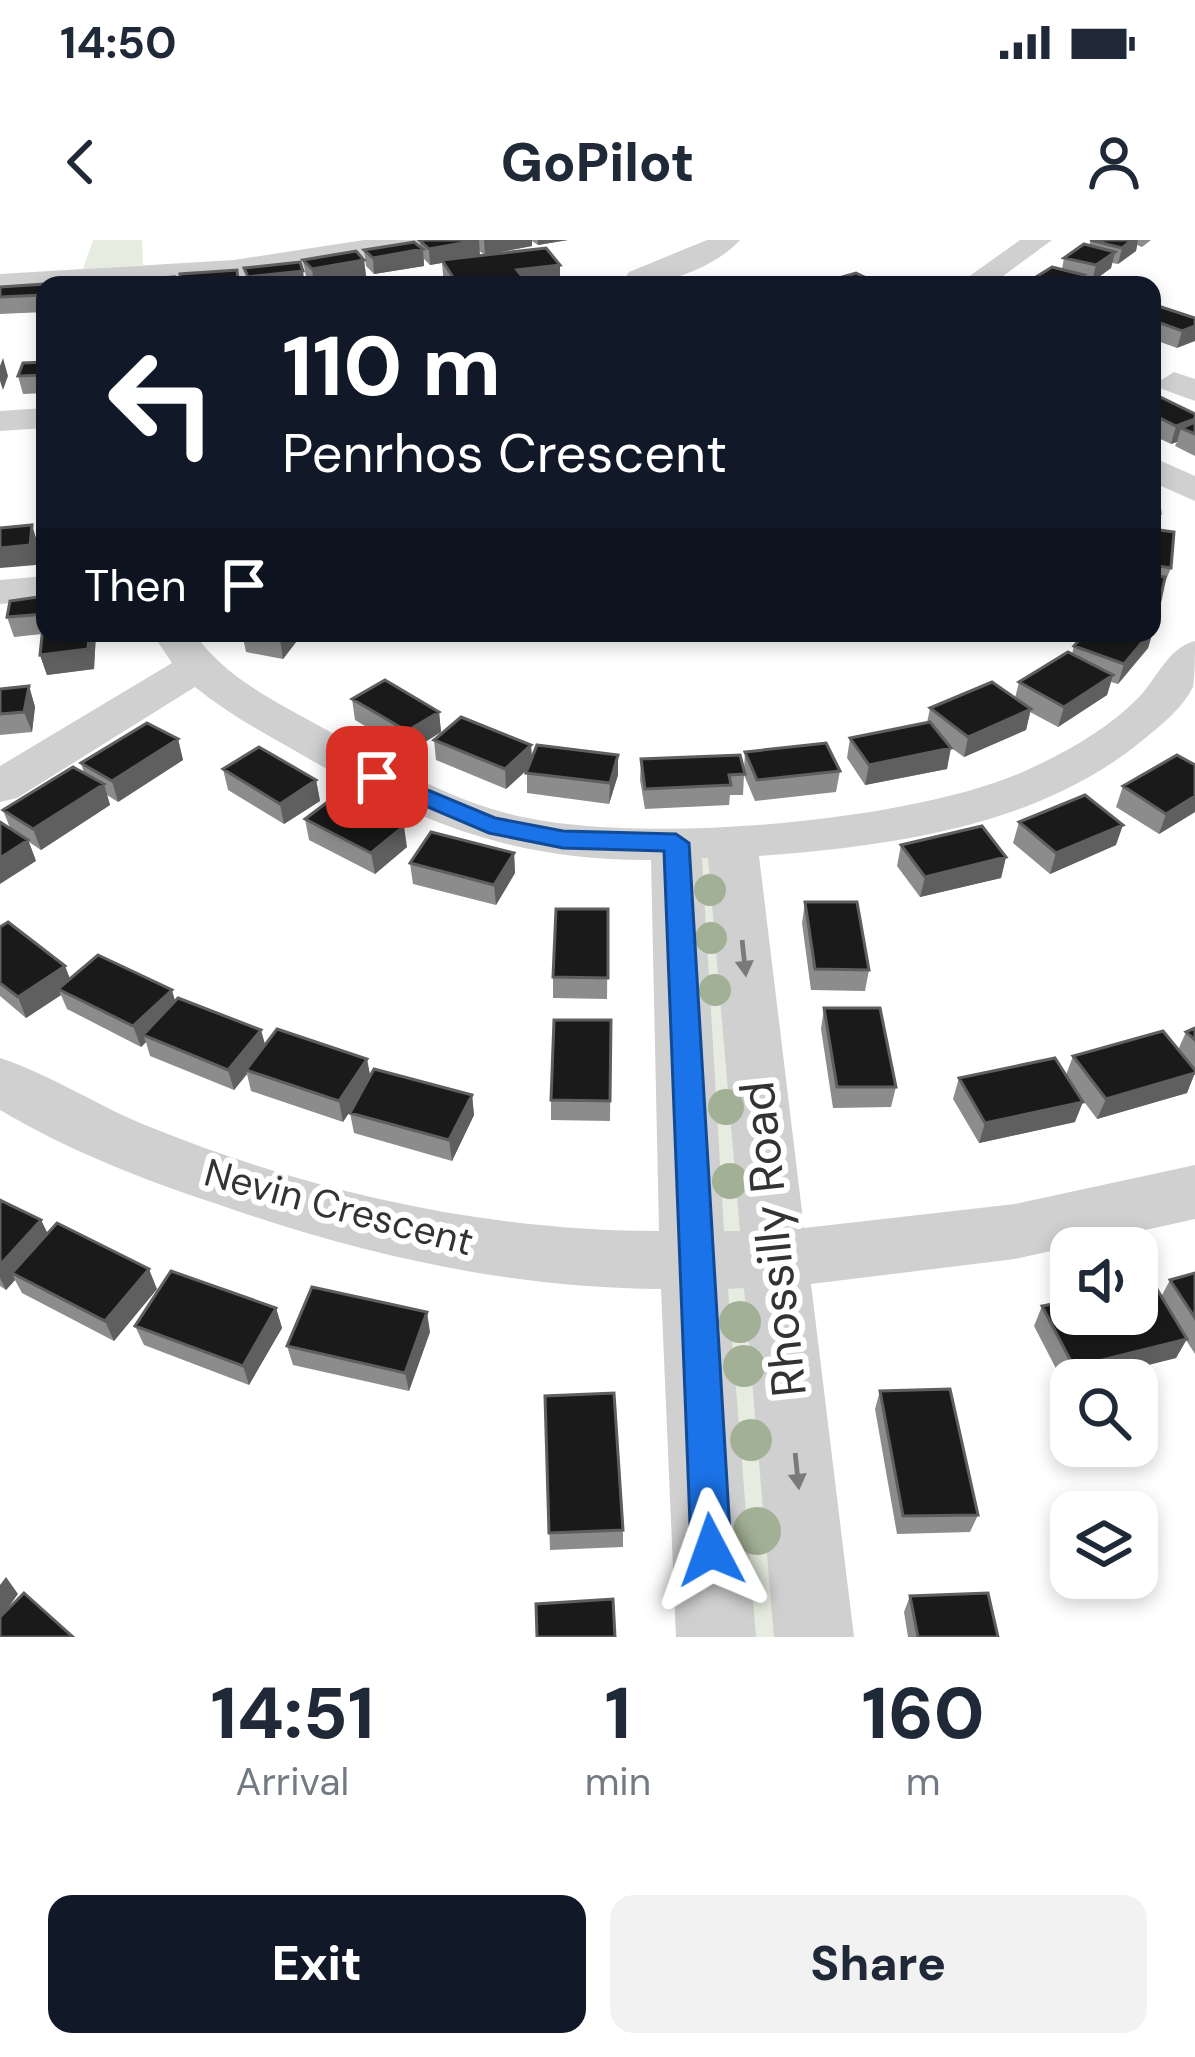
<!DOCTYPE html>
<html lang="en">
<head>
<meta charset="utf-8">
<style>
  body { margin:0; font-family:"DM Sans",sans-serif; background:#f2f2f3; color:#1f2937; height:100vh; display:flex; flex-direction:column; font-size:45px; white-space:nowrap }
  * { box-sizing:border-box; margin:0 }
  p { font-size:39px; color:#747a83 }
  .icon { flex:none; width:66px; height:66px; fill:none; stroke:currentColor; stroke-width:2; stroke-linecap:round; stroke-linejoin:round }
  .map { position:relative; height:1397px; overflow:hidden }
  .details { display:flex; flex-direction:column; background:#fff; flex:1 }
  .details>* { flex:none }
  .hud { position:absolute; left:36px; top:36px; width:1125px; height:366px; border-radius:24px; box-shadow:0 6px 18px #0003; background:#111827; color:#fff; overflow:hidden }
  .buttons { position:absolute; left:1050px; top:987px; display:grid; gap:24px }
  .buttons a { display:grid; place-items:center; width:108px; height:108px; border-radius:24px; background:#fff; box-shadow:0 6px 18px #0003; font-size:60px }
  .pin { position:absolute; display:grid; place-items:center; width:102px; height:102px; color:#fff; margin:-51px; border-radius:24px; box-shadow:0 6px 18px #0006 }
  .me { position:absolute; width:132px; margin:-66px; rotate:356deg; stroke-linejoin:round; filter:drop-shadow(0 0 9px #0008) }
  .turn { display:flex; align-items:center; gap:42px; height:252px; padding:0 48px; font-size:54px }
  .turn .icon { width:156px; height:156px; stroke-width:2.5 }
  .turn b { display:block; font-size:84px; line-height:102px }
  .then { display:flex; align-items:center; height:114px; padding:0 48px; background:#0003; gap:24px; font-size:45px }
  .eta { display:flex; justify-content:space-evenly; align-items:center; height:204px; text-align:center }
  .eta b { font-size:72px; font-weight:800; line-height:84px }
  .primary-button { display:flex; gap:24px; margin-top:auto; padding:24px 48px }
  .primary-button a { flex:1; height:138px; border-radius:24px; background:#111827; color:#fff; font-size:48px; font-weight:800; line-height:138px; text-align:center }
  .primary-button a+a { background:#f2f2f3; color:#1f2937 }
  .status { display:flex; justify-content:space-between; align-items:center; height:84px; padding:0 60px; background:#fff; direction:ltr }
  .status svg { height:33px; fill:currentColor }
  header { display:flex; justify-content:space-between; align-items:center; height:156px; padding:0 48px; background:#fff; font-size:54px; font-weight:800 }
  .map>svg:first-child { display:block }
  .green { fill:#e6ecdf }
  .lines { fill:none; stroke-linecap:round; stroke-linejoin:round }
  .minor { fill:#d0d0d0; fill-rule:evenodd }
  .tree { fill:#a2b095 }
  .wall { fill:#8c8c8c }
  .shaded-wall { fill:#5f5f5f }
  .building { fill:#1a1a1a; stroke:#5f5f5f; stroke-width:3 }
  .oneway { fill:#7a7a7a }
  .route { fill:#1a73e8; stroke:#114b97; stroke-width:3 }
  .labels { text-anchor:middle; dominant-baseline:central; stroke-width:12; stroke-linejoin:round; paint-order:stroke }
  .street-label { font-size:39px; fill:#333; stroke:#fff }
  .near-street-label { font-size:48px; fill:#333; stroke:#fff }
</style>
</head>
<body>
<div class="status"><b>14:50</b><svg viewBox="0 0 49 12"><path d="M0 12V9h3v3zM5 12V6h3v6zM10 12V3h3v9zM15 12V0h3v12zM26 1h20v11H26zM47 4h2v5h-2z"/></svg></div>
<header><svg class="icon" aria-label="back" viewBox="0 0 24 24"><path d="M15 5l-7 7 7 7"/></svg>GoPilot<svg class="icon" aria-label="person" viewBox="0 0 24 24"><circle cx="12" cy="8" r="4"/><path d="M4 21q1-7 8-7t8 7"/></svg></header>
<div class="map">
<svg width="1195" height="1397" viewBox="0 0 1195 1397">
  <rect width="100%" height="100%" fill="#fff"/>
  <path class="green" d="M93 0H142L143 25 83 29Z
    M701 617 712 619 745 995H723Z
    M732 1046 751 1049 787 1397H744L723 1053Z"/>
  <g class="lines">
    <path class="minor" d="M364 0H431L417 8 234 38 45 45V49L0 52V34L234 20Z
      M707 0H740C717 26 663 47 629 44L625 38 629 32Z
      M1020 0H1052L991 45H957Z
      M1174 132 1195 139V161L1162 149 1158 142Z
      M45 168V188L0 191V171Z
      M1152 217 1195 236V261L1152 242Z
      M45 336V360L0 364V340Z
      M152 393H194C225 438 278 463 325 489 382 521 442 556 506 573 629 607 909 583 1025 531 1065 513 1108 489 1139 457 1158 437 1168 408 1195 401 1195 414 1195 435 1193 447 1182 469 1161 485 1143 500 1038 587 890 606 759 616L804 988 1015 964 1195 925V979L1015 1019 811 1044 854 1397H774L744 1048 728 1049 756 1397H676L661 1049C508 1048 364 1015 220 965 144 940 69 911 0 870V818C52 835 99 867 150 887 311 952 485 991 659 991L651 620C516 621 419 583 304 516 267 495 228 474 195 447L17 558 0 562V526L172 423ZM702 618H708L740 991H724Z"/>
  </g>
  <g class="tree">
    <circle cx="710" cy="650" r="16"/>
    <circle cx="711" cy="698" r="16"/>
    <circle cx="715" cy="750" r="16"/>
    <circle cx="726" cy="867" r="18"/>
    <circle cx="730" cy="941" r="18"/>
    <circle cx="740" cy="1082" r="21"/>
    <circle cx="744" cy="1126" r="21"/>
    <circle cx="751" cy="1200" r="21"/>
    <circle cx="757" cy="1291" r="24"/>
  </g>
  <path class="wall" d="M424 0H568L538 5 532 1V6L485 15 479 11 480 16 560 25V45H444L442 23 430 25 424 19V26L374 34 366 26 364 10 420 7V1Z
    M1091 0H1151L1142 7 1137 5 1136 11 1118 24 1112 23 1111 28 1092 42 1062 29 1064 18 1089 6Z
    M303 20H364L366 36 314 45 306 37Z
    M237 30 240 45H181L180 34Z
    M45 45V72L0 74V47Z
    M1152 64 1195 78 1177 108 1152 99Z
    M45 122V153L23 154 18 136Z
    M1152 153 1195 174V216L1175 206 1177 202 1171 204 1152 195Z
    M1152 254 1158 255 1160 273 1155 290 1174 292 1171 328 1163 347 1153 388H1154L1148 408 1118 444 1111 442 1107 455 1058 487 1030 472 1026 490 964 517 950 507 947 529 865 545 847 518 850 498 927 483 930 468 992 442 1015 458 1019 442 1068 412 1072 414 1074 406 1085 393H1152Z
    M45 356V393H96L94 429 47 435 40 415 42 394 14 397 7 377Z
    M242 393H303L283 419 246 412Z
    M29 446 35 467 32 492 0 495V449Z
    M352 459 439 472 441 492 409 512 355 480Z
    M178 499 183 520 118 562 107 555 110 565 41 610 29 602 36 621 10 588 3 570 84 533 81 523Z
    M434 500 531 505 532 517 618 515V535L609 564 527 553V530L506 549 436 520Z
    M745 512 840 531 836 552 755 561 744 535 743 555H730L729 565 645 569 640 540 641 519 744 531Z
    M1195 525V572L1159 594 1116 567 1123 546Z
    M223 529 316 540 320 561 284 584 228 550Z
    M305 579 407 607 375 634 309 600Z
    M1019 582 1116 605 1050 634 1013 603Z
    M901 605 1006 617 1001 638 920 657 897 626Z
    M514 613 515 633 496 665 413 644 410 623Z
    M805 662 869 730 865 751 811 750 802 683Z
    M608 669 607 759 553 758V737Z
    M0 687 65 726 70 739 175 761 265 805 370 836 472 855 474 875 452 921 354 893 350 873 354 865 343 882 251 851 247 834 234 850 150 816 146 802 141 807 67 769 61 755 26 778 0 756Z
    M824 768 896 847 891 867 833 868 821 789Z
    M611 780 610 881 551 880V860Z
    M1195 788V829L1187 853 1097 879 1076 851 1075 882 979 903 953 859 959 838 1066 835 1073 816 1178 810 1186 792Z
    M0 960 41 980 47 994 157 1049 114 1101 22 1053 15 1040 6 1050 0 1046Z
    M1195 1033V1114L1186 1100 1176 1118 1088 1140H1071V1144L1065 1146 1034 1086 1042 1066 1161 1057 1170 1040Z
    M276 1068 282 1088 249 1145 144 1105 135 1086Z
    M430 1092 409 1151 293 1125 287 1106Z
    M880 1151 978 1275 970 1292 897 1294 875 1169Z
    M545 1156 623 1290V1307L550 1310Z
    M910 1356 998 1397H908L904 1372Z"/>
  <path class="shaded-wall" d="M479 0 480 16 430 25 429 9Z
    M484 0H532V6L485 15Z
    M538 0H568L538 5Z
    M1132 0H1138L1136 11 1118 24 1122 8Z
    M423 9 424 26 374 34 373 18Z
    M1115 12 1111 28 1092 42 1096 25Z
    M364 20 366 36 314 45 312 29Z
    M560 25V45H518L517 30Z
    M303 31 305 45H249L248 37Z
    M1084 35 1082 45H1069Z
    M1195 86V101L1177 108 1182 91Z
    M3 118 8 136 3 150 0 141V126Z
    M1195 179V194L1181 188 1177 202 1171 204 1176 186Z
    M32 285 38 304 36 325 0 328V308Z
    M1154 388 1148 408 1118 444 1124 424Z
    M89 393H96L94 429 47 435 40 415Z
    M284 393H303L283 419 280 399Z
    M1113 435 1107 455 1058 487 1064 467Z
    M29 446 35 467 32 492 24 472Z
    M1031 469 1026 490 964 517 968 497Z
    M439 472 441 492 409 512 407 491Z
    M178 499 183 520 118 562 112 541Z
    M531 505 532 525 506 549 505 529Z
    M951 508 947 529 865 545 869 525Z
    M618 515V535L609 564 610 543Z
    M316 540 320 561 284 584 280 564Z
    M104 544 110 565 41 610 33 589Z
    M1195 556V572L1159 594 1166 574Z
    M1123 585 1116 605 1050 634 1056 613Z
    M404 586 407 607 375 634 371 613Z
    M28 600 36 621 0 644V618Z
    M514 613 515 633 496 665 494 645Z
    M1006 617 1001 638 920 657 925 637Z
    M65 726 73 747 58 749 61 755 26 778 18 757Z
    M172 750 178 771 143 795 146 802 141 807 133 786Z
    M261 790 267 811 246 830 247 834 234 850 228 830Z
    M367 819 371 839 343 882 339 861Z
    M1195 833 1187 853 1097 879 1106 859Z
    M472 855 474 875 452 921 449 900Z
    M1083 862 1075 882 979 903 985 883Z
    M41 980 51 1000 12 1033 15 1040 6 1050 0 1038V1025Z
    M149 1029 157 1049 114 1101 105 1081Z
    M276 1068 282 1088 249 1145 243 1126Z
    M427 1072 430 1092 409 1151 405 1133Z
    M1187 1099 1176 1118 1088 1140H1071V1144L1065 1146 1074 1127Z
    M6 1337 18 1354 0 1379V1345Z"/>
  <path class="building" d="M424 0H479L429 9 420 1Z
    M1090 0H1132L1122 8Z
    M414 2 423 9 373 18 364 10Z
    M1084 4 1115 12 1096 25 1064 18Z
    M546 8 560 25 517 30 529 45H458L442 20Z
    M356 11 364 20 312 29 303 20Z
    M300 22 303 31 248 37 244 28Z
    M1052 27 1084 35 1069 45H1023Z
    M237 30 238 40 180 44V34Z
    M856 33 877 43 871 45H814Z
    M174 37 173 45H118L119 41Z
    M111 41V45H56V44Z
    M46 44 42 55 0 57V47Z
    M1152 64 1195 78V86L1182 91 1152 80Z
    M45 122V135L18 136 23 123Z
    M1152 153 1195 174V179L1176 186 1152 174Z
    M1195 182V194L1181 188Z
    M1152 254 1158 255 1160 273 1152 272Z
    M32 285 30 305 0 308V288Z
    M1152 289 1174 292 1171 328 1152 325Z
    M1152 335 1165 337 1157 375 1152 374Z
    M45 356V374L7 377 10 361Z
    M44 377 45 393H89L88 409 40 415Z
    M245 393H284L280 399Z
    M1085 393H1150L1124 424 1074 406Z
    M1068 412 1113 435 1064 467 1019 442Z
    M385 440 439 472 407 491 352 459Z
    M992 442 1031 469 968 497 930 468Z
    M29 446 24 472 0 474V449Z
    M461 477 531 505 505 529 434 500Z
    M930 482 951 508 869 525 850 498Z
    M147 483 178 499 112 541 81 523Z
    M826 503 840 531 757 540 745 512Z
    M537 505 618 515 610 543 526 533Z
    M259 507 316 540 280 564 223 529Z
    M740 515 745 534 729 535 731 545 645 549 641 519Z
    M1177 515 1195 525V556L1166 574 1123 546Z
    M73 527 104 544 33 589 3 570Z
    M338 554 404 586 371 613 305 579Z
    M1085 555 1123 585 1056 613 1019 582Z
    M0 582 28 600 0 618Z
    M982 586 1006 617 925 637 901 605Z
    M431 592 514 613 494 645 410 623Z
    M805 662H857L869 730 815 729Z
    M556 669H608V738L553 737Z
    M8 682 65 726 18 757 0 743V687Z
    M98 715 172 750 133 786 58 749Z
    M178 758 261 790 228 830 143 795Z
    M824 768H880L896 847H837Z
    M554 780H611L610 861 551 860Z
    M1195 788V800L1186 792Z
    M277 789 367 819 339 861 246 830Z
    M1163 791 1195 830V833L1106 859 1073 816Z
    M1055 818 1083 862 985 883 959 838Z
    M374 829 472 855 449 900 350 873Z
    M0 960 41 980 0 1025Z
    M57 983 149 1029 105 1081 12 1033Z
    M171 1031 276 1068 243 1126 135 1086Z
    M1195 1033V1078L1170 1040Z
    M1152 1041 1187 1099 1074 1127 1042 1066 1071 1060V1074H1137V1044Z
    M312 1047 427 1072 405 1133 287 1106Z
    M950 1149 978 1275 903 1276 880 1151Z
    M614 1153 623 1290 549 1293 545 1156Z
    M24 1353 73 1397H0V1377Z
    M988 1353 998 1397H918L910 1356Z
    M613 1359 615 1397H537L536 1364Z"/>
  <defs><path id="oneway-solid" d="M-6-.8H1V-3.2L6.5 0L1 3.2V.8H-6Z" transform="scale(3)"/></defs>
  <g class="oneway">
    <use href="#oneway-solid" transform="translate(744 718) rotate(84)"/>
    <use href="#oneway-solid" transform="translate(797 1231) rotate(84)"/>
  </g>
  <path class="route" d="M377 529 495 578 563 591 676 594 689 603 731 1310 725 1323 711 1329 697 1323 691 1310 664 611 563 608 489 593 369 542V531Z"/>
  <g class="labels">
    <g class="street-label">
      <text transform="translate(339 967) rotate(15)">Nevin Crescent</text>
    </g>
    <g class="near-street-label">
      <text transform="translate(773 999) rotate(-96)">Rhossilly Road</text>
    </g>
  </g>
</svg>
<div class="buttons">
<a><svg class="icon" aria-label="sound" viewBox="0 0 24 24"><path d="M4 9h4l5-4v14l-5-4H4zM17 9q2 3 0 6"/></svg></a>
<a><svg class="icon" aria-label="search" viewBox="0 0 24 24"><circle cx="10" cy="10" r="6"/><path d="M15 15l6 6"/></svg></a>
<a><svg class="icon" aria-label="layers" viewBox="0 0 24 24"><path d="M12 4l9 5-9 5-9-5zM3 14l9 5 9-5"/></svg></a>
</div>
<div class="pin" style="left:377px;top:537px;background:#d93025"><svg class="icon" aria-label="arrive" viewBox="0 0 24 24"><path d="M6 21V4h12l-3 4 3 4H6"/></svg></div>
<svg class="me" style="left:711px;top:1310px" viewBox="-20 -20 40 40"><path d="M0-17L14 15 0 8-14 15z" fill="#1a73e8" stroke="#fff" stroke-width="4"/></svg>
<div class="hud">
<div class="turn"><svg class="icon" aria-label="left" viewBox="0 0 24 24"><path d="M17 20v-9H6M10 6l-5 5 5 5"/></svg><div><b>110 m</b>Penrhos Crescent</div></div>
<div class="then">Then<svg class="icon" aria-label="arrive" viewBox="0 0 24 24"><path d="M6 21V4h12l-3 4 3 4H6"/></svg></div>
</div>
</div>
<section class="details">
<div class="eta">
<div><b>14:51</b><p>Arrival</p></div>
<div><b>1</b><p>min</p></div>
<div><b>160</b><p>m</p></div>
</div>
<div class="primary-button"><a>Exit</a><a>Share</a></div>
</section>
</body>
</html>
